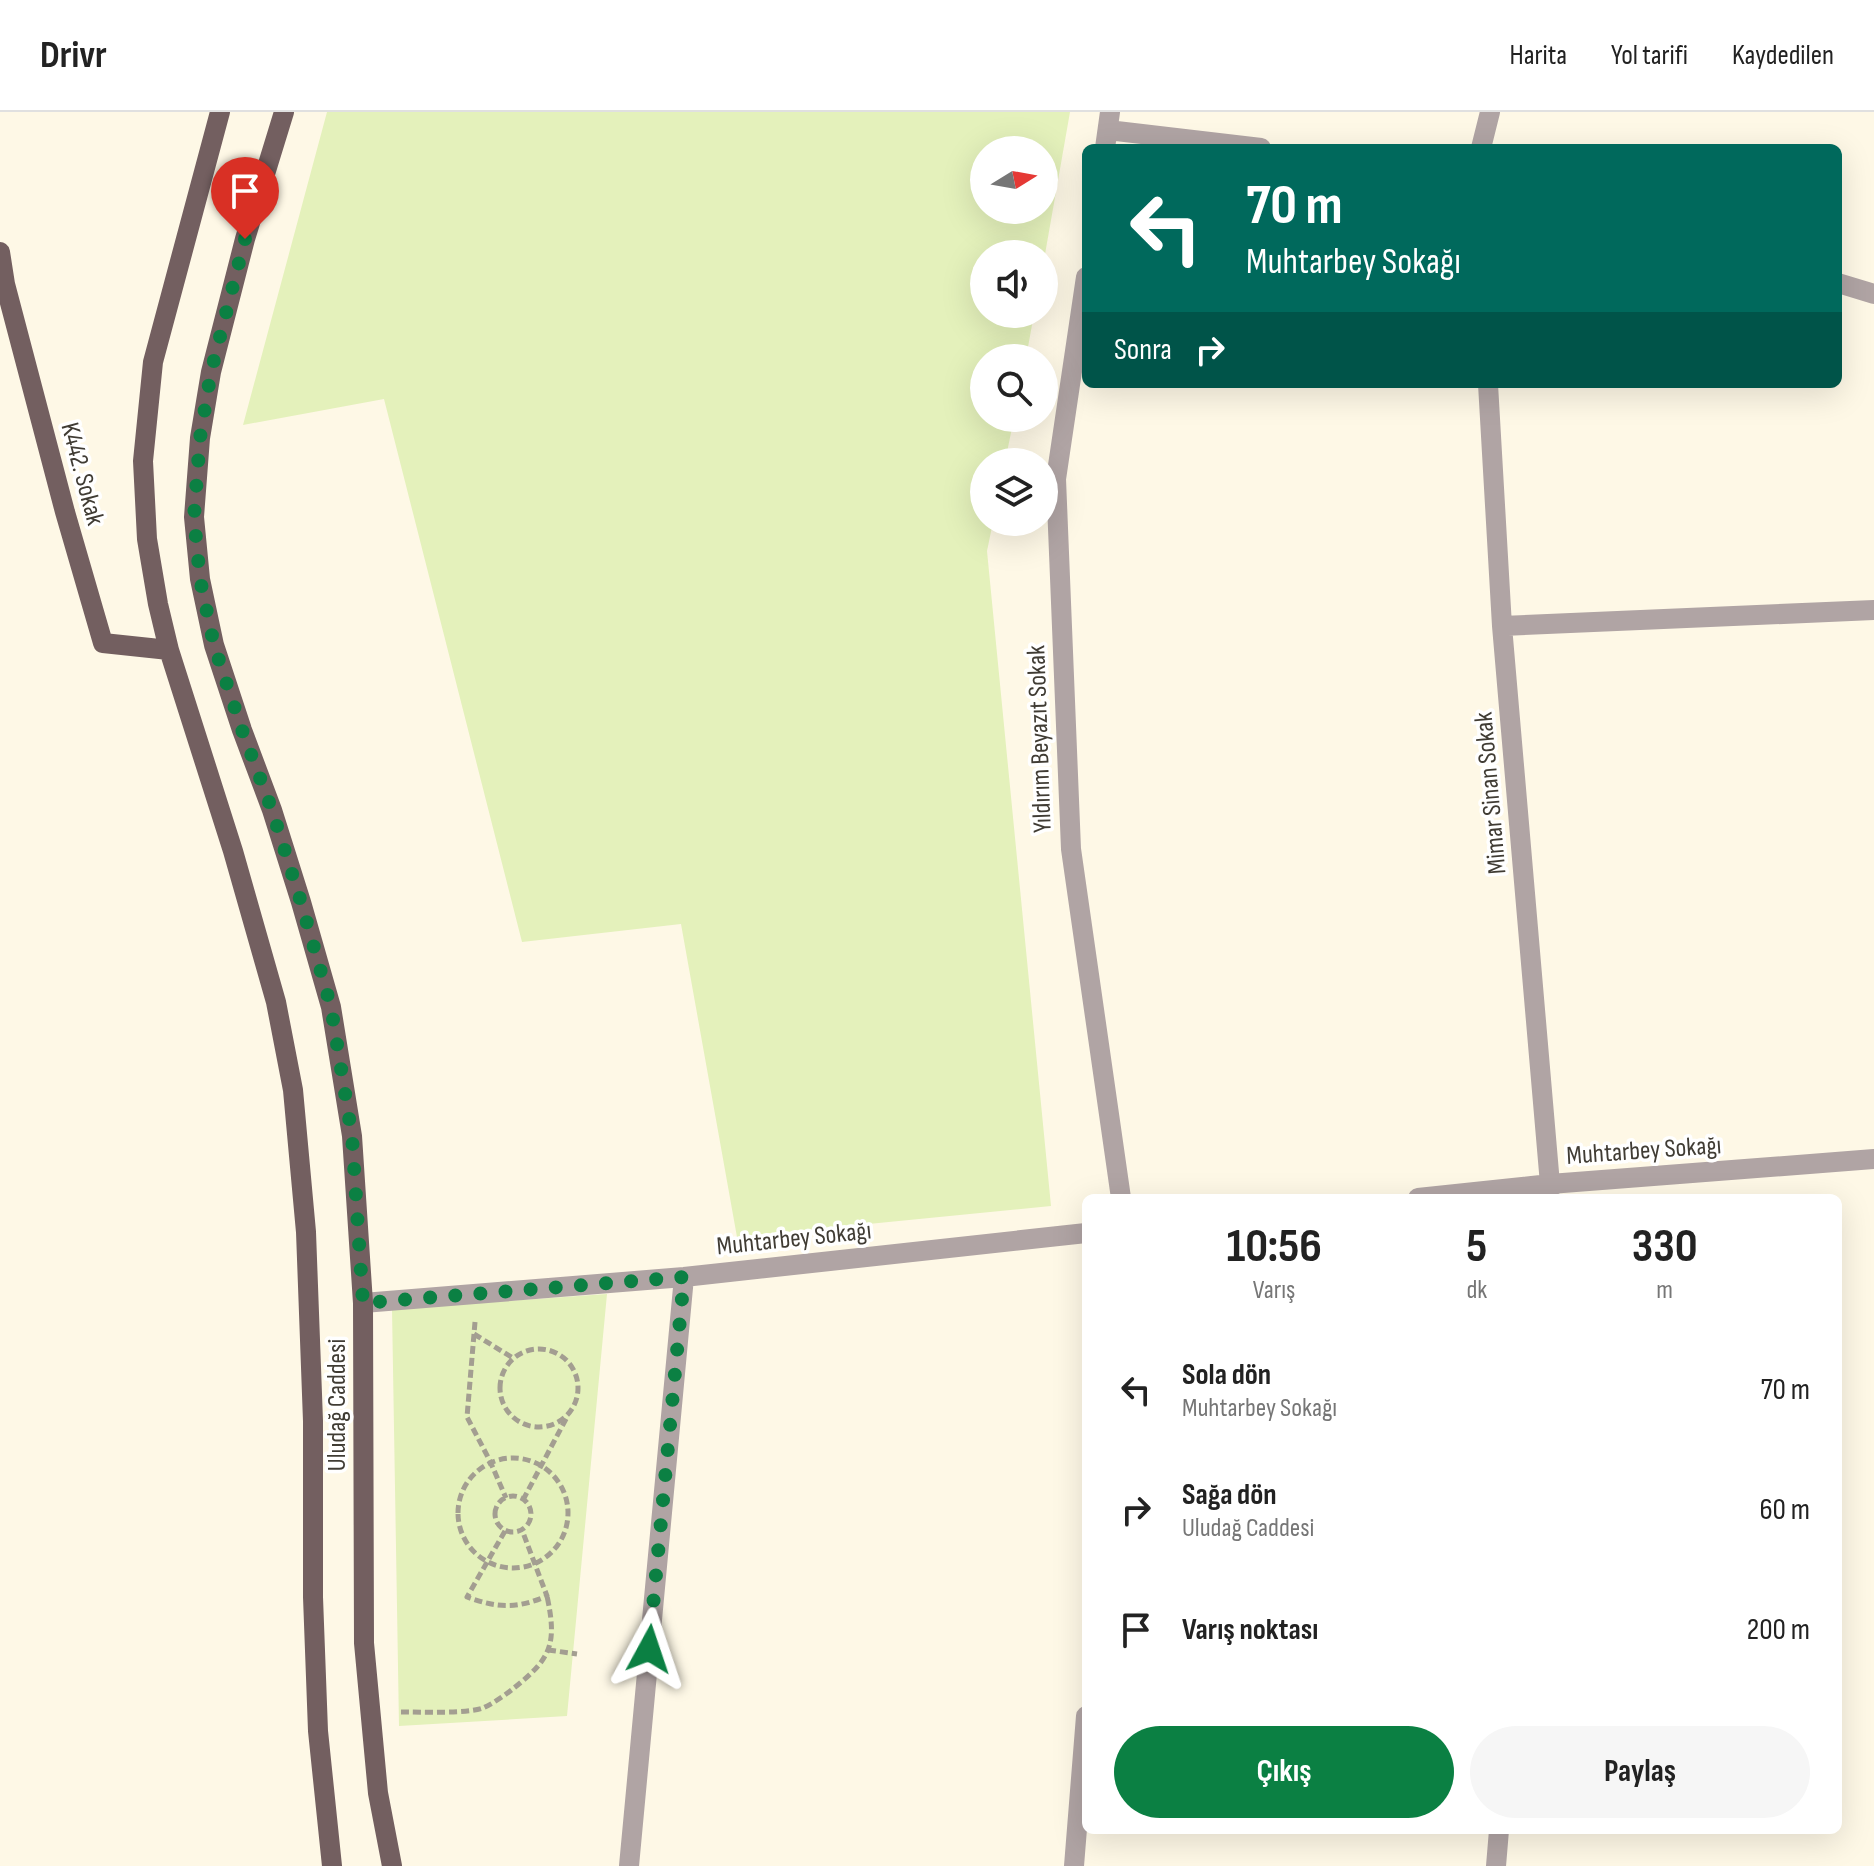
<!DOCTYPE html>
<html lang="tr">
<head>
<meta charset="utf-8">
<style>
  body { margin:0; font-family:"Sofia Sans Condensed",sans-serif; background:#f6f6f6; color:#222; height:100vh; display:flex; flex-direction:column; font-size:30px; white-space:nowrap }
  * { box-sizing:border-box; margin:0 }
  p { font-size:26px; color:#767676 }
  .icon { flex:none; width:44px; height:44px; fill:none; stroke:currentColor; stroke-width:2; stroke-linecap:round; stroke-linejoin:round }
  .map { position:relative; flex:1; overflow:hidden }
  .details { position:absolute; left:1082px; top:1082px; width:760px; height:640px; display:flex; flex-direction:column; background:#fff; border-radius:12px; box-shadow:0 8px 32px #0002 }
  .details>* { flex:none }
  .top-card { position:absolute; left:1082px; top:32px; width:760px; height:244px; border-radius:12px; box-shadow:0 8px 32px #0002; background:#00695c; color:#fff; overflow:hidden }
  .needle { width:52px; rotate:79deg }
  .buttons { position:absolute; left:970px; top:24px; display:grid; gap:16px }
  .buttons a { display:grid; place-items:center; width:88px; height:88px; border-radius:50%; background:#fff; box-shadow:0 8px 32px #0002; font-size:40px }
  .pin { position:absolute; display:grid; place-items:center; width:68px; height:68px; color:#fff; margin:-82px -34px; border-radius:50% 50% 50% 0; rotate:-45deg; box-shadow:0 0 8px #0007 }
  .pin .icon { rotate:45deg }
  .me { position:absolute; width:88px; margin:-44px; rotate:5deg; stroke-linejoin:round; filter:drop-shadow(0 0 6px #0008) }
  .turn { display:flex; align-items:center; gap:28px; height:168px; padding:0 32px; font-size:36px }
  .turn .icon { width:104px; height:104px; stroke-width:2.5 }
  .turn b { display:block; font-size:56px; line-height:68px }
  .then { display:flex; align-items:center; height:76px; padding:0 32px; background:#0003; gap:16px; font-size:30px }
  .eta { display:flex; justify-content:space-evenly; align-items:center; height:136px; text-align:center }
  .eta b { font-size:48px; font-weight:700; line-height:56px }
  .cta { display:flex; gap:16px; margin-top:auto; padding:16px 32px }
  .cta a { flex:1; height:92px; border-radius:48px; background:#0b8043; color:#fff; font-size:32px; font-weight:700; line-height:92px; text-align:center }
  .cta a+a { background:#f6f6f6; color:#222 }
  ul { padding:0; list-style:none }
  li { display:flex; align-items:center; gap:24px; height:120px; padding:0 32px }
  li div { flex:1 }
  li b { display:block; font-size:30px }
  li em { font-style:normal }
  header { display:flex; align-items:center; gap:48px; box-sizing:border-box; height:112px; padding:0 40px; background:#fff; border-bottom:2px solid #e0e0e0 }
  header strong { font-size:38px }
  nav { display:flex; gap:44px; margin-inline-start:auto; font-size:28px }
  .map>svg:first-child { display:block }
  .green { fill:#e4f1bb; fill-rule:evenodd }
  .lines { fill:none; stroke-linecap:round; stroke-linejoin:round }
  .path { stroke:#a39e91; stroke-width:5; stroke-dasharray:8 4; stroke-linecap:butt }
  .minor { stroke:#b0a4a4; stroke-width:20 }
  .major { stroke:#735f60; stroke-width:20 }
  .route { stroke:#0b8043; stroke-width:14; stroke-dasharray:0 25.2 }
  .labels { text-anchor:middle; dominant-baseline:central; stroke-width:7; stroke-linejoin:round; paint-order:stroke }
  .street-label { font-size:26px; fill:#403c34; stroke:#fff }
</style>
</head>
<body>
<header>
<strong>Drivr</strong>
<nav><a>Harita</a><a>Yol tarifi</a><a>Kaydedilen</a></nav>
</header>
<div class="map">
<svg width="1874" height="1754" viewBox="0 0 1874 1754">
  <rect width="100%" height="100%" fill="#fef8e6"/>
  <path class="green" d="M327 0H1070L1044 148V142H984V202H1034L1026 246H984V306H1014L1005 350H984V410H993L987 439 1051 1094 737 1125 681 812 522 830 384 287 243 313ZM984 38H1044V98H984Z
    M607 1182 567 1604 399 1614 392 1197Z"/>
  <g class="lines">
    <path class="path" d="M475 1210 467 1305 490 1349 506 1386
      M474 1222 513 1246
      M500 1276a39 39 0 1 1 78 0a39 39 0 1 1-78 0Z
      M458 1401a55 55 0 1 1 110 0a55 55 0 1 1-110 0Z
      M495 1402a18 18 0 1 1 36 0a18 18 0 1 1-36 0Z
      M523 1388 567 1305
      M505 1419 467 1485C497 1496 517 1497 547 1484L522 1418
      M548 1538 577 1542
      M401 1600C420 1600 467 1602 483 1596 494 1591 505 1583 514 1576 552 1546 557 1531 547 1484"/>
    <path class="minor" d="M1108 18 1261 36
      M1105 36 1110 0
      M1481 36 1490 0
      M1086 165 1056 367 1071 737 1121 1086
      M1838 171 1874 182
      M1488 272 1502 514 1550 1072 1549 1086
      M1502 514 1874 498
      M1418 1086 1550 1072 1874 1047
      M363 1191 684 1165 1086 1121
      M629 1754 684 1165
      M1074 1754 1086 1604
      M1496 1754 1499 1718"/>
    <path class="major" d="M220 0 153 250 143 349 147 427 158 492 169 538 233 739 276 890 293 978 306 1120 313 1309V1485L318 1619 332 1754
      M284 0 245 127 211 260 200 326 194 405 200 467 214 533 242 618 272 698 301 790 331 895 352 1024 363 1191 364 1531 378 1681 392 1754
      M0 140 5 172 65 400 103 531 169 538"/>
  </g>
  <g class="lines">
    <path class="route" d="M245 127 211 260 200 326 194 405 200 467 214 533 242 618 272 698 301 790 331 895 352 1024 363 1191 684 1165 649 1537"/>
  </g>
  <g class="labels">
    <g class="street-label">
      <text transform="translate(82 362) rotate(75)">K442. Sokak</text>
      <text transform="translate(1040 627) rotate(-92)">Yıldırım Beyazıt Sokak</text>
      <text transform="translate(1491 681) rotate(-95)">Mimar Sinan Sokak</text>
      <text transform="translate(1644 1039) rotate(-4)">Muhtarbey Sokağı</text>
      <text transform="translate(794 1127) rotate(-6)">Muhtarbey Sokağı</text>
      <text transform="translate(337 1293) rotate(-90)">Uludağ Caddesi</text>
    </g>
  </g>
</svg>
<div class="buttons">
<a><svg class="needle" viewBox="-14 -14 28 28"><path d="M0-13l5 13h-10z" fill="#e53935"/><path d="M0 13l5-13h-10z" fill="#767676"/></svg></a>
<a><svg class="icon" aria-label="sound" viewBox="0 0 24 24"><path d="M4 9h4l5-4v14l-5-4H4zM17 9q2 3 0 6"/></svg></a>
<a><svg class="icon" aria-label="search" viewBox="0 0 24 24"><circle cx="10" cy="10" r="6"/><path d="M15 15l6 6"/></svg></a>
<a><svg class="icon" aria-label="layers" viewBox="0 0 24 24"><path d="M12 4l9 5-9 5-9-5zM3 14l9 5 9-5"/></svg></a>
</div>
<div class="pin" style="left:245px;top:127px;background:#d93025"><svg class="icon" aria-label="arrive" viewBox="0 0 24 24"><path d="M6 21V4h12l-3 4 3 4H6"/></svg></div>
<svg class="me" style="left:649px;top:1537px" viewBox="-20 -20 40 40"><path d="M0-17L14 15 0 8-14 15z" fill="#0b8043" stroke="#fff" stroke-width="4"/></svg>
<div class="top-card">
<div class="turn"><svg class="icon" aria-label="left" viewBox="0 0 24 24"><path d="M17 20v-9H6M10 6l-5 5 5 5"/></svg><div><b>70 m</b>Muhtarbey Sokağı</div></div>
<div class="then">Sonra<svg class="icon" aria-label="right" viewBox="0 0 24 24"><path d="M7 20v-9h11M14 6l5 5-5 5"/></svg></div>
</div>
<section class="details">
<div class="eta">
<div><b>10:56</b><p>Varış</p></div>
<div><b>5</b><p>dk</p></div>
<div><b>330</b><p>m</p></div>
</div>
<ul>
<li><svg class="icon" aria-label="left" viewBox="0 0 24 24"><path d="M17 20v-9H6M10 6l-5 5 5 5"/></svg><div><b>Sola dön</b><p>Muhtarbey Sokağı</p></div><em>70 m</em></li>
<li><svg class="icon" aria-label="right" viewBox="0 0 24 24"><path d="M7 20v-9h11M14 6l5 5-5 5"/></svg><div><b>Sağa dön</b><p>Uludağ Caddesi</p></div><em>60 m</em></li>
<li><svg class="icon" aria-label="arrive" viewBox="0 0 24 24"><path d="M6 21V4h12l-3 4 3 4H6"/></svg><div><b>Varış noktası</b></div><em>200 m</em></li>
</ul>
<div class="cta"><a>Çıkış</a><a>Paylaş</a></div>
</section>
</div>
</body>
</html>
